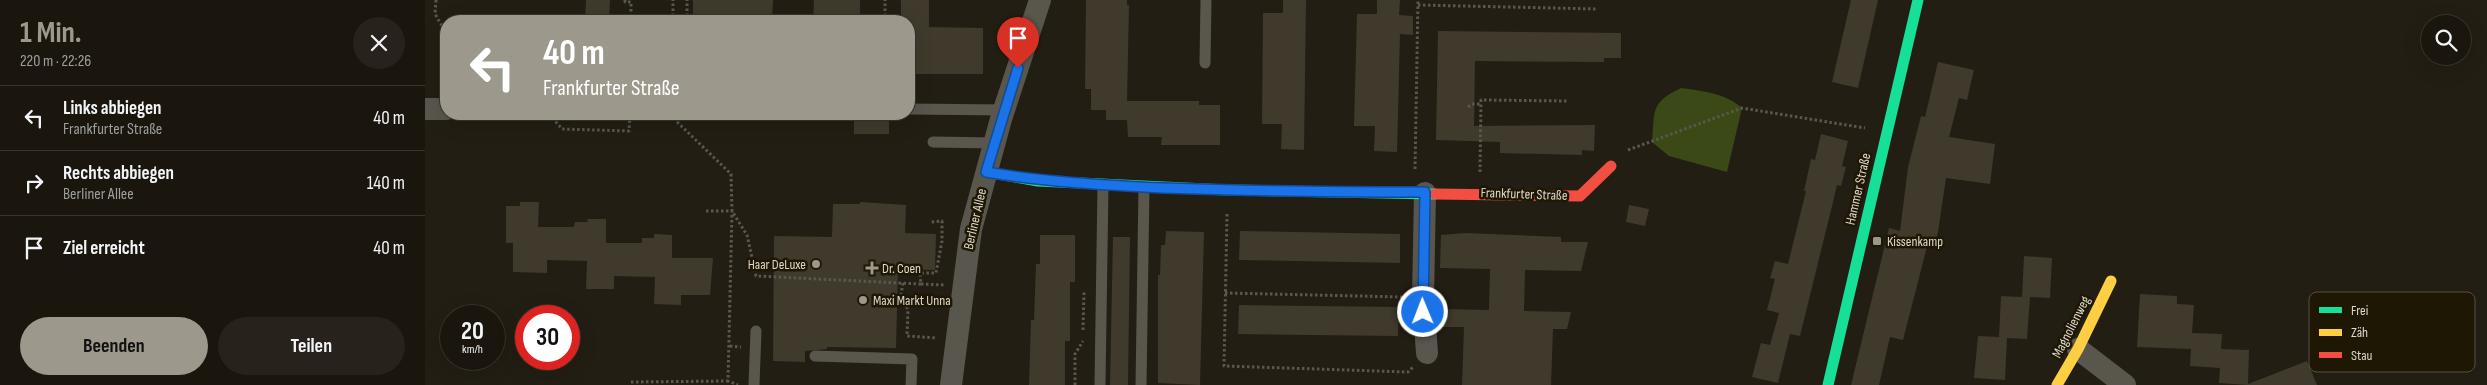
<!DOCTYPE html>
<html lang="de">
<head>
<meta charset="utf-8">
<style>
  body { margin:0; font-family:"Sofia Sans Condensed",sans-serif; background:#27231c; color:#f1f3f6; height:100vh; display:flex; flex-direction:column; font-size:19px; white-space:nowrap }
  * { box-sizing:border-box; margin:0 }
  p { font-size:16px; color:#9f9f9e }
  .icon { flex:none; width:28px; height:28px; fill:none; stroke:currentColor; stroke-width:2; stroke-linecap:round; stroke-linejoin:round }
  .map { position:relative; flex:1; overflow:hidden }
  .panel { display:flex; flex-direction:column; background:#1a160e; width:425px }
  .panel>* { flex:none }
  .banner { position:absolute; left:15px; top:15px; width:475px; height:105px; border-radius:20px; box-shadow:0 5px 20px #0002,0 0 0 1px #38352e; background:#9c988c; color:#fff; overflow:hidden }
  .buttons { position:absolute; left:1996px; top:15px; display:grid; gap:10px }
  .buttons a { display:grid; place-items:center; width:50px; height:50px; border-radius:50%; background:#1a160e; box-shadow:0 5px 20px #0002,0 0 0 1px #38352e; font-size:25px }
  .speed { position:absolute; left:15px; top:305px; display:flex; gap:10px; font-size:25px; font-weight:700; text-align:center }
  .speed>* { display:grid; place-content:center; width:65px; height:65px; border-radius:50%; background:#1a160e; box-shadow:0 5px 20px #0002,0 0 0 1px #38352e; line-height:1 }
  .speed small { font-size:12px; font-weight:400 }
  .speed .limit { border:8px solid #d22; background:#fff; color:#111 }
  .pin { position:absolute; display:grid; place-items:center; width:42px; height:42px; color:#fff; margin:-51px -21px; border-radius:50% 50% 50% 0; rotate:-45deg; box-shadow:0 0 5px #0007 }
  .pin .icon { rotate:45deg }
  .me { position:absolute; width:55px; margin:-28px; rotate:359deg; stroke-linejoin:round; filter:drop-shadow(0 0 4px #0008) }
  .turn { display:flex; align-items:center; gap:18px; height:105px; padding:0 20px; font-size:22px }
  .turn .icon { width:65px; height:65px; stroke-width:2.5 }
  .turn b { display:block; font-size:35px; line-height:42px }
  .round { display:grid; place-items:center; flex:none; width:52px; height:52px; border-radius:26px; background:#27231c }
  .headline { display:flex; align-items:center; justify-content:space-between; height:85px; padding:0 20px }
  h1 { font-size:30px; font-weight:700; line-height:38px; color:#9c988c }
  .primary-button { display:flex; gap:10px; margin-top:auto; padding:10px 20px }
  .primary-button a { flex:1; height:58px; border-radius:30px; background:#9c988c; color:#111; font-size:20px; font-weight:700; line-height:58px; text-align:center }
  .primary-button a+a { background:#27231c; color:#f1f3f6 }
  ul { padding:0; list-style:none }
  li { display:flex; align-items:center; gap:15px; height:65px; padding:0 20px; border-top:1px solid #38352e }
  li div { flex:1 }
  li b { display:block; font-size:19px }
  li em { font-style:normal }
  main { display:flex; flex:1; min-height:0 }
  .map>svg:first-child { display:block }
  .green { fill:#3a4916 }
  .building { fill:#3f3a2c }
  .lines { fill:none; stroke-linecap:round; stroke-linejoin:round }
  .path { stroke:#5a574f; stroke-width:3; stroke-dasharray:2.5 2.5; stroke-linecap:butt }
  .lane { stroke:#59564e; stroke-width:11 }
  .street { stroke:#59564e; stroke-width:22 }
  .fast { stroke:#16e098; stroke-width:11 }
  .slow { stroke:#ffcf43; stroke-width:11 }
  .jam { stroke:#f24e42; stroke-width:11 }
  .route-casing { stroke:#114b97; stroke-width:12 }
  .route { stroke:#1a73e8; stroke-width:9 }
  .poi-dot { fill:#9c988c; stroke:#1e1704; stroke-width:2 }
  .labels { text-anchor:middle; dominant-baseline:central; stroke-width:5; stroke-linejoin:round; paint-order:stroke }
  .street-label { font-size:14px; fill:#ded9cd; stroke:#1e1704 }
  .poi-label { font-size:14px; fill:#ded9cd; stroke:#1e1704; text-anchor:start }
  .key { fill:#1e1704; stroke:#585140; stroke-width:1 }
  .key-label { font-size:14px; fill:#ded9cd }
</style>
</head>
<body>
<main>
<section class="panel">
<div class="headline"><div><h1>1 Min.</h1><p>220 m · 22:26</p></div><a class="round"><svg class="icon" aria-label="close" viewBox="0 0 24 24"><path d="M6 6l12 12M18 6L6 18"/></svg></a></div>
<ul>
<li><svg class="icon" aria-label="left" viewBox="0 0 24 24"><path d="M17 20v-9H6M10 6l-5 5 5 5"/></svg><div><b>Links abbiegen</b><p>Frankfurter Straße</p></div><em>40 m</em></li>
<li><svg class="icon" aria-label="right" viewBox="0 0 24 24"><path d="M7 20v-9h11M14 6l5 5-5 5"/></svg><div><b>Rechts abbiegen</b><p>Berliner Allee</p></div><em>140 m</em></li>
<li><svg class="icon" aria-label="arrive" viewBox="0 0 24 24"><path d="M6 21V4h12l-3 4 3 4H6"/></svg><div><b>Ziel erreicht</b></div><em>40 m</em></li>
</ul>
<div class="primary-button"><a>Beenden</a><a>Teilen</a></div>
</section>
<div class="map">
<svg width="2062" height="385" viewBox="0 0 2062 385">
  <rect width="100%" height="100%" fill="#221e13"/>
  <path class="green" d="M1256 88C1277 91 1300 93 1317 108L1302 172 1244 156 1227 142C1230 110 1225 103 1256 88Z"/>
  <path class="building" d="M161 0H185L184 21H160Z
    M268 0H348L347 21H268Z
    M389 0H435V21H388Z
    M476 0H504V27L558 28V74H484V21H476Z
    M661 0H702V5H704L702 101H774V105H795V145H736L737 137H703L702 120H681V110H666V89H660Z
    M858 0H881L879 150 856 149 857 124H837L838 13H858Z
    M952 0H975L974 15 988 16V35L975 34 972 152 949 151 950 126H929L932 14H952Z
    M1426 0H1453L1433 88 1407 82Z
    M1013 31 1196 33V58H1179V62L1050 61 1049 126 1170 125 1169 151 1157 150V155L1075 153V142L1011 140Z
    M1513 62 1549 70 1542 100 1534 98 1524 137 1570 144 1565 184 1521 178 1513 232 1511 240 1504 239 1478 340 1465 337 1454 385H1426L1464 228 1475 231 1483 167 1496 116 1500 117Z
    M429 118H464V134H429Z
    M1396 134 1423 141 1417 166 1421 167 1416 186 1412 185 1409 198 1375 336 1365 334 1353 383 1327 377 1336 343 1345 345 1354 313 1342 310 1350 279 1345 278 1350 261 1363 264 1381 191H1379L1386 159 1390 160Z
    M95 202H114L113 227H149L150 222H163L162 219H181V243H217V238H229V234L247 235V258H288L285 295H256V305L229 304 230 277 189 276V289H161L162 261 122 260V273L88 272V243H81V206H95Z
    M435 202 481 205 480 233 511 234 510 270 473 269 471 348 402 347V349L380 351V362L348 361 349 236 407 237 408 204H435Z
    M1204 205 1224 209 1220 226 1201 222Z
    M741 231 779 232 775 385 733 383V275H735L736 245H740Z
    M815 231 975 234V263L814 260Z
    M1041 233 1136 237V242H1163L1156 271 1100 270 1099 311 1146 312 1142 329H1128L1126 385H1037L1039 327H1016V309L1064 310 1065 269 1015 268 1016 235Z
    M615 235H650V282H645V341H640V385H604L606 320H609L611 264H615Z
    M688 237H705L703 385H685Z
    M1599 256 1627 258 1625 298 1605 297 1602 339 1582 338 1580 380 1549 378 1553 336 1574 337 1576 296 1597 297Z
    M1715 294 1752 296V304L1769 305 1767 333 1797 334 1796 349 1824 350 1823 384 1882 361 1892 385H1823L1794 383 1795 368 1765 366 1766 349 1712 347Z
    M814 305 974 307 973 336 813 334Z"/>
  <g class="lines">
    <path class="path" d="M11 0 10 14 20 31
      M200 0V2H206V21
      M993 5 1172 9
      M248 21V0
      M262 21V0
      M460 21V0
      M1043 107 1047 104H1056
      M124 114 137 129 204 131 205 114
      M247 114V117L306 174 307 211 322 235 331 276 496 284 495 273H511L517 241V221L506 222
      M1203 150 1317 108 1440 128
      M990 169 993 0
      M1055 172 1056 100 1144 101
      M281 211H307L303 381 313 385
      M802 214 799 366 983 372 988 367
      M478 283 476 294 483 310 482 336 512 338
      M496 284 519 285
      M800 293 977 297
      M658 330 659 291
      M305 346 316 347
      M206 382 303 381
      M650 385V354L658 341"/>
    <path class="lane" d="M780 63 781 0
      M484 109 580 110
      M508 142 569 143
      M390 356 487 359 486 385
      M329 385 331 331
      M675 385 678 185
      M716 385 719 187"/>
    <path class="street" d="M0 109H21
      M1000 193 998 298 1002 353
      M1653 349 1700 385
      M526 385 546 229 576 119 615 0"/>
    <path class="fast" d="M561 172 613 181 802 190 1010 194
      M1403 385 1493 0"/>
    <path class="slow" d="M1632 385 1653 349 1686 281"/>
    <path class="jam" d="M1010 194 1155 196 1186 166"/>
  </g>
  <g class="lines">
    <defs>
      <path id="route" d="M593 68 561 172C620 182 678 185 738 188 825 191 912 192 1000 192L998 312"/>
    </defs>
    <use href="#route" class="route-casing"/>
    <use href="#route" class="route"/>
  </g>
  <g class="poi-dot">
    <rect x="1447" y="236" width="10" height="10" rx="2.5"/>
    <circle cx="391" cy="264" r="5"/>
    <path d="M444.5 260.5h5v5h5v5h-5v5h-5v-5h-5v-5h5z"/>
    <circle cx="438" cy="300" r="5"/>
  </g>
  <g class="labels">
    <g class="street-label">
      <text transform="translate(1433 189) rotate(-77)">Hammer Straße</text>
      <text transform="translate(1099 194) rotate(2)">Frankfurter Straße</text>
      <text transform="translate(550 219) rotate(-77)">Berliner Allee</text>
      <text transform="translate(1646 327) rotate(-63)">Magnolienweg</text>
    </g>
    <g class="poi-label">
      <text x="1462" y="241">Kissenkamp</text>
      <text x="381" y="264" text-anchor="end">Haar DeLuxe</text>
      <text x="457" y="268">Dr. Coen</text>
      <text x="448" y="300">Maxi Markt Unna</text>
    </g>
  </g>
  <rect x="1884" y="292" width="166" height="80" rx="8" class="key"/>
  <rect x="1894" y="307" width="23" height="6" fill="#16e098"/>
  <rect x="1894" y="329" width="23" height="7" fill="#ffcf43"/>
  <rect x="1894" y="352" width="23" height="6" fill="#f24e42"/>
  <g class="key-label">
    <text x="1926" y="315">Frei</text>
    <text x="1926" y="337">Zäh</text>
    <text x="1926" y="360">Stau</text>
  </g>
</svg>
<div class="buttons">
<a><svg class="icon" aria-label="search" viewBox="0 0 24 24"><circle cx="10" cy="10" r="6"/><path d="M15 15l6 6"/></svg></a>
</div>
<div class="speed"><div>20<small>km/h</small></div><div class="limit">30</div></div>
<div class="pin" style="left:593px;top:68px;background:#d93025"><svg class="icon" aria-label="arrive" viewBox="0 0 24 24"><path d="M6 21V4h12l-3 4 3 4H6"/></svg></div>
<svg class="me" style="left:998px;top:312px" viewBox="-20 -20 40 40"><circle r="17" fill="#1a73e8" stroke="#fff" stroke-width="3"/><path d="M0-11L8 9 0 5-8 9z" fill="#fff"/></svg>
<div class="banner">
<div class="turn"><svg class="icon" aria-label="left" viewBox="0 0 24 24"><path d="M17 20v-9H6M10 6l-5 5 5 5"/></svg><div><b>40 m</b>Frankfurter Straße</div></div>
</div>
</div>
</main>
</body>
</html>
